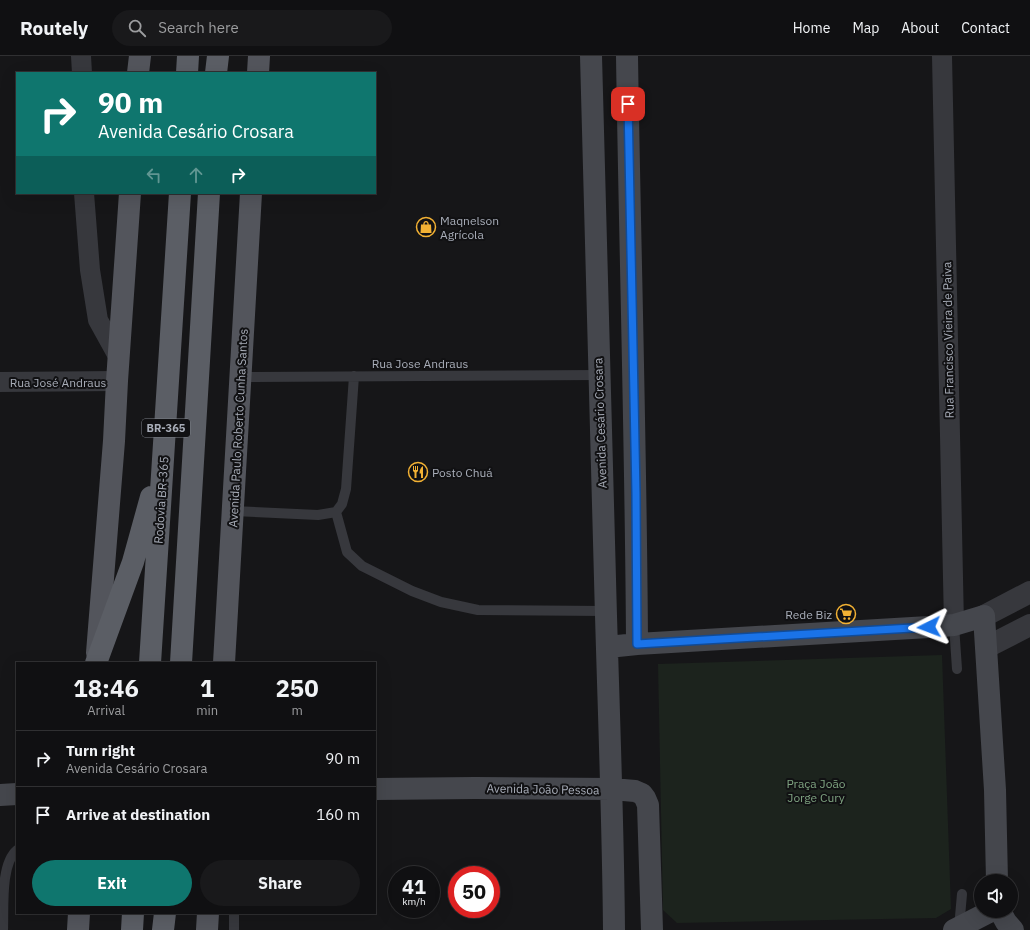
<!DOCTYPE html>
<html lang="en">
<head>
<meta charset="utf-8">
<style>
  body { margin:0; font-family:"IBM Plex Sans",sans-serif; background:#19191b; color:#f1f3f6; height:100vh; display:flex; flex-direction:column; font-size:15px; white-space:nowrap }
  * { box-sizing:border-box; margin:0 }
  p { font-size:13px; color:#9c9d9f }
  .icon { flex:none; width:22px; height:22px; fill:none; stroke:currentColor; stroke-width:2; stroke-linecap:round; stroke-linejoin:round }
  .map { position:relative; flex:1; overflow:hidden }
  .details { position:absolute; left:16px; top:606px; width:360px; height:252px; display:flex; flex-direction:column; background:#101012; border-radius:0px; box-shadow:0 4px 16px #0002,0 0 0 1px #303032 }
  .details>* { flex:none }
  .hud { position:absolute; left:16px; top:16px; width:360px; height:122px; border-radius:0px; box-shadow:0 4px 16px #0002,0 0 0 1px #303032; background:#0f766e; color:#fff; overflow:hidden }
  .fabs { position:absolute; left:974px; top:818px; display:grid; gap:8px }
  .fabs a { display:grid; place-items:center; width:44px; height:44px; border-radius:50%; background:#101012; box-shadow:0 4px 16px #0002,0 0 0 1px #303032; font-size:20px }
  .speed { position:absolute; left:388px; top:810px; display:flex; gap:8px; font-size:20px; font-weight:700; text-align:center }
  .speed>* { display:grid; place-content:center; width:52px; height:52px; border-radius:50%; background:#101012; box-shadow:0 4px 16px #0002,0 0 0 1px #303032; line-height:1 }
  .speed small { font-size:10px; font-weight:400 }
  .speed .limit { border:6px solid #d22; background:#fff; color:#111 }
  .pin { position:absolute; display:grid; place-items:center; width:34px; height:34px; color:#fff; margin:-17px; border-radius:8px; box-shadow:0 2px 6px #0006 }
  .me { position:absolute; width:44px; margin:-22px; rotate:267deg; stroke-linejoin:round; filter:drop-shadow(0 0 3px #0008) }
  .turn { display:flex; align-items:center; gap:14px; height:84px; padding:0 16px; font-size:18px }
  .turn .icon { width:52px; height:52px; stroke-width:2.5 }
  .turn b { display:block; font-size:28px; line-height:34px }
  .lanes { display:flex; align-items:center; height:38px; padding:0 16px; background:#0003; justify-content:center; gap:20px; direction:ltr }
  .lanes .off { opacity:.35 }
  .eta { display:flex; justify-content:space-evenly; align-items:center; height:68px; text-align:center }
  .eta b { font-size:24px; font-weight:700; line-height:28px }
  .action { display:flex; gap:8px; margin-top:auto; padding:8px 16px }
  .action a { flex:1; height:46px; border-radius:24px; background:#0f766e; color:#fff; font-size:16px; font-weight:700; line-height:46px; text-align:center }
  .action a+a { background:#19191b; color:#f1f3f6 }
  ul { padding:0; list-style:none }
  li { display:flex; align-items:center; gap:12px; height:56px; padding:0 16px; border-top:1px solid #303032 }
  li div { flex:1 }
  li b { display:block; font-size:15px }
  li em { font-style:normal }
  header { display:flex; align-items:center; gap:24px; box-sizing:border-box; height:56px; padding:0 20px; background:#101012; border-bottom:1px solid #303032 }
  header strong { font-size:19px }
  nav { display:flex; gap:22px; margin-inline-start:auto; font-size:14px }
  .search { width:280px; height:36px; background:#19191b; display:flex; align-items:center; gap:10px; box-sizing:border-box; padding:0 14px; border-radius:22px; color:#9c9d9f; font-size:15px }
  .map>svg:first-child { display:block }
  .green { fill:#1c231d }
  .lines { fill:none; stroke-linecap:round; stroke-linejoin:round }
  .service { stroke:#37383d; stroke-width:10 }
  .minor { stroke:#37383d; stroke-width:20 }
  .tertiary { stroke:#37383d; stroke-width:22 }
  .secondary { stroke:#45474d; stroke-width:22 }
  .primary { stroke:#53555c; stroke-width:22 }
  .trunk { stroke:#5b5e65; stroke-width:22 }
  .route-casing { stroke:#114b97; stroke-width:10 }
  .route { stroke:#1a73e8; stroke-width:7 }
  .labels { text-anchor:middle; dominant-baseline:central; stroke-width:4; stroke-linejoin:round; paint-order:stroke }
  .shield { fill:#111113; stroke:#7b7e86; stroke-width:1 }
  .shield-label { font-size:11px; font-weight:bold; fill:#a8adb8 }
  .poi-label { font-size:12px; fill:#a8adb8; stroke:#111113; text-anchor:start }
  .street-label { font-size:12px; fill:#a8adb8; stroke:#111113 }
  .park-label { font-size:12px; fill:#7fa381; stroke:#111113 }
</style>
</head>
<body>
<header>
<strong>Routely</strong>
<div class="search"><svg class="icon" aria-label="search" viewBox="0 0 24 24"><circle cx="10" cy="10" r="6"/><path d="M15 15l6 6"/></svg>Search here</div>
<nav><a>Home</a><a>Map</a><a>About</a><a>Contact</a></nav>
</header>
<div class="map">
<svg width="1030" height="874" viewBox="0 0 1030 874">
  <rect width="100%" height="100%" fill="#161618"/>
  <path class="green" d="M942 599 951 853 936 862 677 867 663 854 658 608Z"/>
  <g class="lines">
    <path class="service" d="M241 321 599 319
      M233 455 318 459 336 456 342 448 346 433 354 320
      M336 456 347 496 362 510 412 535 441 546 478 554 605 555
      M954 569 957 613
      M959 872 962 838
      M3 874C4 853 0 808 17 794
      M234 874V857"/>
    <path class="minor" d="M81 0 82 17
      M942 0 954 569
      M84 137 90 214 98 264 119 302
      M0 326 117 325"/>
    <path class="tertiary" d="M984 560 1030 536
      M987 591 1030 569"/>
    <path class="secondary" d="M591 0C595 174 600 348 605 523 608 640 613 757 614 874
      M627 0C630 196 636 392 637 588
      M608 591 637 588 929 571 954 569 984 560 995 734 997 825
      M375 733 475 732 612 733 635 735 642 738 645 742 648 749 652 874
      M0 739 17 738
      M1000 855 1006 866 1013 874
      M954 874 991 855"/>
    <path class="primary" d="M138 17 140 0
      M258 17 259 0
      M97 597 114 385 117 325 130 137
      M224 607 251 137
      M78 874 79 857
      M207 874 208 857"/>
    <path class="trunk" d="M187 17 188 0
      M216 17 218 0
      M96 607 133 506 151 441
      M150 607 180 137
      M181 607 209 137
      M132 874 133 857
      M163 874 165 857"/>
  </g>
  <g class="lines">
    <defs>
      <path id="route" d="M628 48 636 438 637 588 929 571"/>
    </defs>
    <use href="#route" class="route-casing"/>
    <use href="#route" class="route"/>
  </g>
  <defs>
    <symbol id="shop-ring" viewBox="-11 -11 22 22"><circle r="9.5" fill="#111113" stroke="#f2b134" stroke-width="1.5"/><path d="M-5-2.5h2.3a2.7 3.5 0 0 1 5.4 0H5L5.5 6h-11ZM-1.5-2.5h3a1.5 2.3 0 0 0-3 0Z" fill="#f2b134"/></symbol>
    <symbol id="restaurant-ring" viewBox="-11 -11 22 22"><circle r="9.5" fill="#111113" stroke="#f2b134" stroke-width="1.5"/><path d="M-5-6h1v4h1v-4h1v4h1v-4h1v5L-1.5 .5V6h-2V.5L-5-1ZM5-6V6H3V1.5H1.5Q1.5-4 5-6Z" fill="#f2b134"/></symbol>
    <symbol id="supermarket-ring" viewBox="-11 -11 22 22"><circle r="9.5" fill="#111113" stroke="#f2b134" stroke-width="1.5"/><path d="M-6-5.5h2.5l.6 2H6L4.5 2H-2.5L-4.4-4H-6ZM-1.5 3.2a1.3 1.3 0 1 0 .1 0ZM3 3.2a1.3 1.3 0 1 0 .1 0Z" fill="#f2b134"/></symbol>
  </defs>
  <g fill-rule="evenodd">
    <use href="#shop-ring" x="415" y="160" width="22" height="22"/>
    <use href="#restaurant-ring" x="407" y="405" width="22" height="22"/>
    <use href="#supermarket-ring" x="835" y="547" width="22" height="22"/>
  </g>
  <g class="labels">
    <rect class="shield" x="142" y="363" width="48" height="18" rx="3"/>
    <g class="shield-label">
      <text x="166" y="372">BR-365</text>
    </g>
    <g class="poi-label">
      <text x="440" y="164">Maqnelson<tspan x="440" dy="14">Agrícola</tspan></text>
      <text x="432" y="416">Posto Chuá</text>
      <text x="832" y="558" text-anchor="end">Rede Biz</text>
    </g>
    <g class="street-label">
      <text transform="translate(948 284) rotate(-91)">Rua Francisco Vieira de Paiva</text>
      <text x="420" y="307">Rua Jose Andraus</text>
      <text x="58" y="326">Rua José Andraus</text>
      <text transform="translate(600 367) rotate(-92)">Avenida Cesário Crosara</text>
      <text transform="translate(238 372) rotate(-87)">Avenida Paulo Roberto Cunha Santos</text>
      <text transform="translate(161 444) rotate(-86)">Rodovia BR-365</text>
      <text transform="translate(543 733) rotate(1)">Avenida João Pessoa</text>
    </g>
    <g class="park-label">
      <text x="816" y="727">Praça João<tspan x="816" dy="14">Jorge Cury</tspan></text>
    </g>
  </g>
</svg>
<div class="fabs">
<a><svg class="icon" aria-label="sound" viewBox="0 0 24 24"><path d="M4 9h4l5-4v14l-5-4H4zM17 9q2 3 0 6"/></svg></a>
</div>
<div class="speed"><div>41<small>km/h</small></div><div class="limit">50</div></div>
<div class="pin" style="left:628px;top:48px;background:#d93025"><svg class="icon" aria-label="arrive" viewBox="0 0 24 24"><path d="M6 21V4h12l-3 4 3 4H6"/></svg></div>
<svg class="me" style="left:929px;top:571px" viewBox="-20 -20 40 40"><path d="M0-17L14 15 0 8-14 15z" fill="#1a73e8" stroke="#fff" stroke-width="4"/></svg>
<div class="hud">
<div class="turn"><svg class="icon" aria-label="right" viewBox="0 0 24 24"><path d="M7 20v-9h11M14 6l5 5-5 5"/></svg><div><b>90 m</b>Avenida Cesário Crosara</div></div>
<div class="lanes"><svg class="icon off" aria-label="left" viewBox="0 0 24 24"><path d="M17 20v-9H6M10 6l-5 5 5 5"/></svg><svg class="icon off" aria-label="ahead" viewBox="0 0 24 24"><path d="M12 20V5M6 11l6-6 6 6"/></svg><svg class="icon" aria-label="right" viewBox="0 0 24 24"><path d="M7 20v-9h11M14 6l5 5-5 5"/></svg></div>
</div>
<section class="details">
<div class="eta">
<div><b>18:46</b><p>Arrival</p></div>
<div><b>1</b><p>min</p></div>
<div><b>250</b><p>m</p></div>
</div>
<ul>
<li><svg class="icon" aria-label="right" viewBox="0 0 24 24"><path d="M7 20v-9h11M14 6l5 5-5 5"/></svg><div><b>Turn right</b><p>Avenida Cesário Crosara</p></div><em>90 m</em></li>
<li><svg class="icon" aria-label="arrive" viewBox="0 0 24 24"><path d="M6 21V4h12l-3 4 3 4H6"/></svg><div><b>Arrive at destination</b></div><em>160 m</em></li>
</ul>
<div class="action"><a>Exit</a><a>Share</a></div>
</section>
</div>
</body>
</html>
